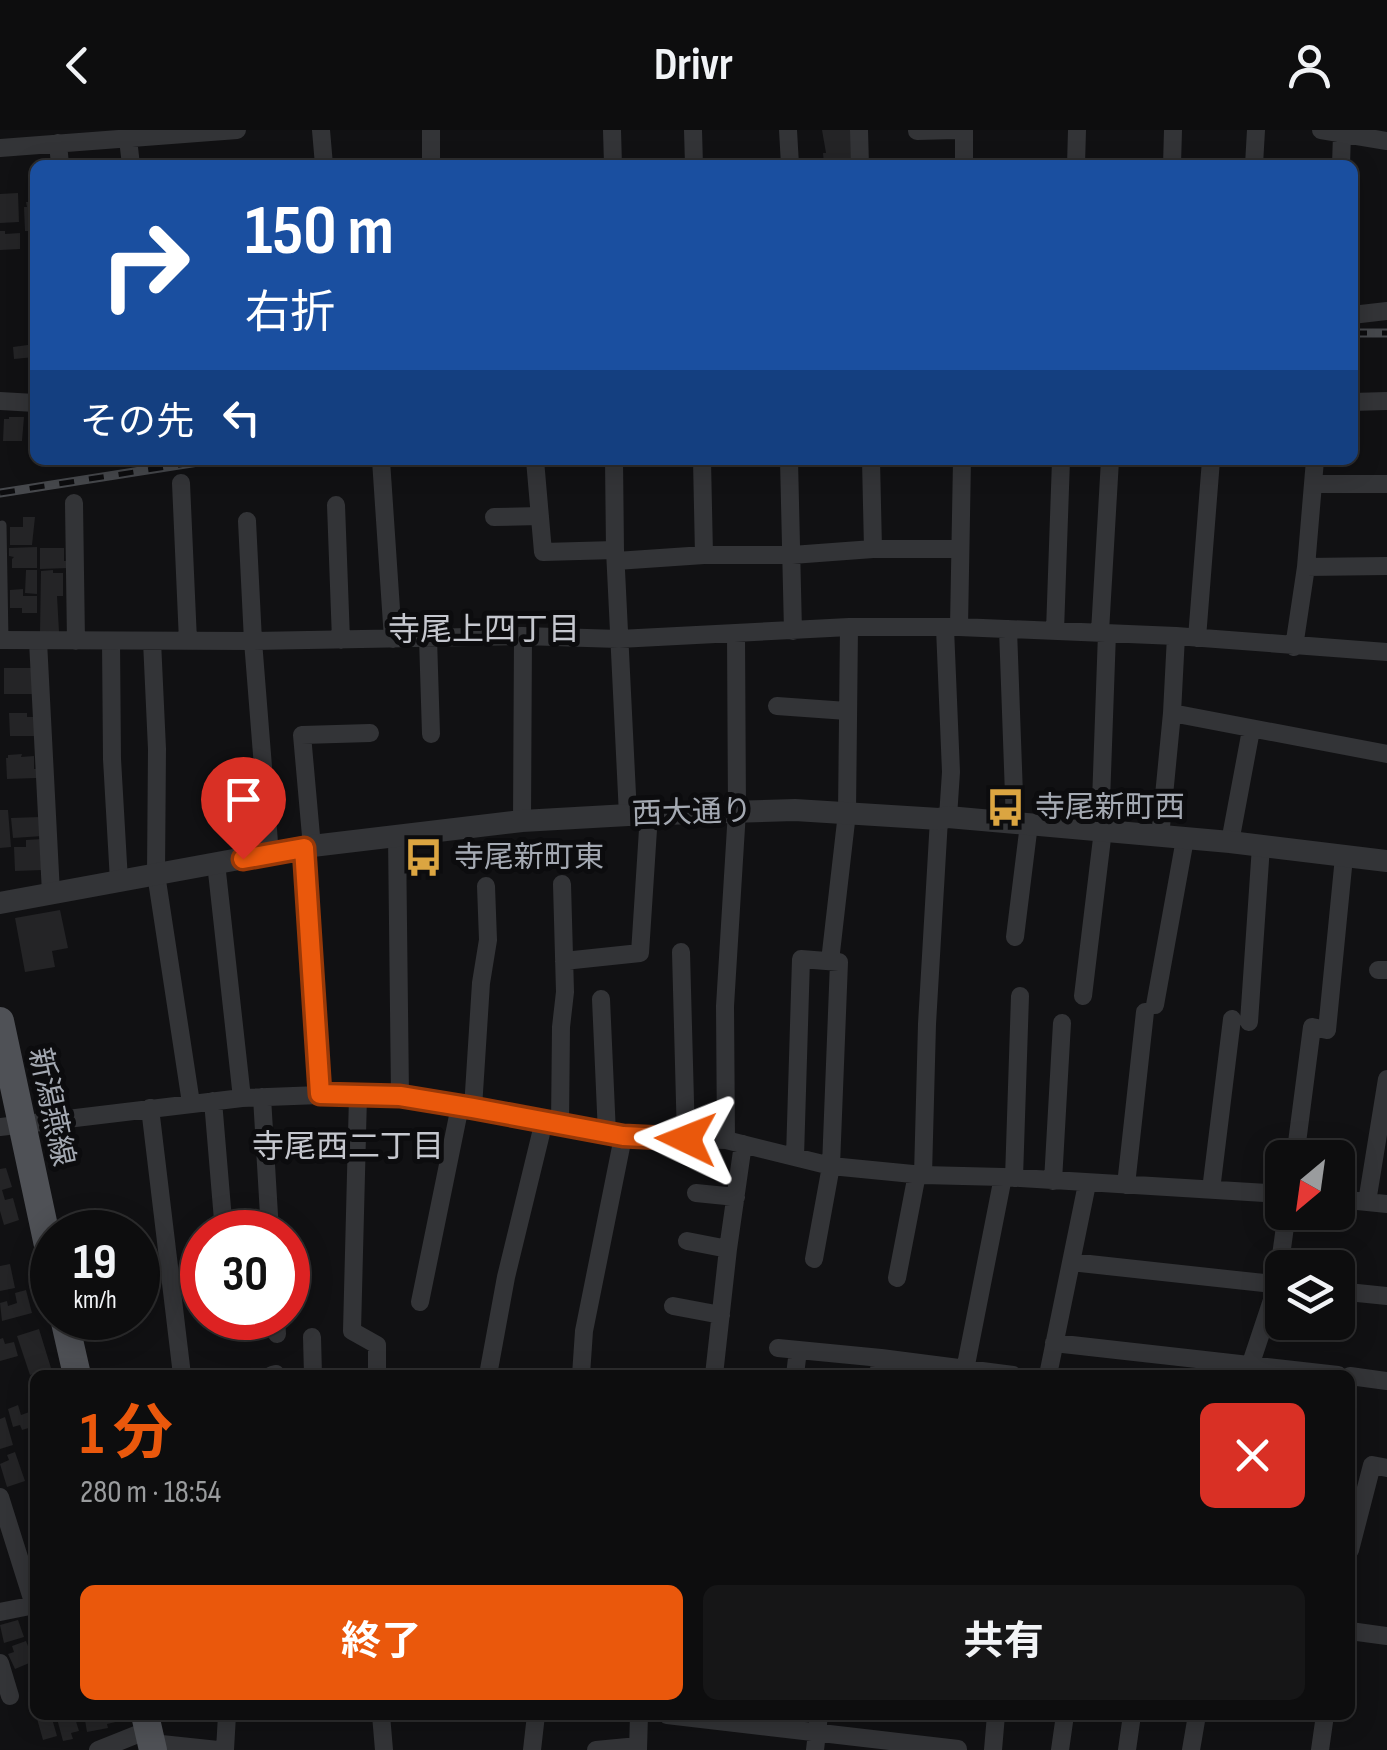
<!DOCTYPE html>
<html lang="ja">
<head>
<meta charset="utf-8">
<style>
  body { margin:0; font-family:"Sofia Sans Condensed","Noto Sans JP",sans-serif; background:#161617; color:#f1f3f6; height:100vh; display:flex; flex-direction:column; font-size:38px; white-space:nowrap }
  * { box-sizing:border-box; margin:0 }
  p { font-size:32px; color:#9a9c9e }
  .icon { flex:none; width:55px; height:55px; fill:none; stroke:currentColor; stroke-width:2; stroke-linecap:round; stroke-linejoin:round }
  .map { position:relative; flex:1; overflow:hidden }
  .details { position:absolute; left:30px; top:1240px; width:1325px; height:350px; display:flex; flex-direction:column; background:#0d0d0e; border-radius:15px; box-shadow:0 5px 25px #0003,0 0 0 2px #2d2d2e }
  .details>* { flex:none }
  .banner { position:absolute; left:30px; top:30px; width:1328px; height:305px; border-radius:15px; box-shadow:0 5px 25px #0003,0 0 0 2px #2d2d2e; background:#1a4fa0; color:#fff; overflow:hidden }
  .needle { width:65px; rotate:209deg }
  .buttons { position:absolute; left:1265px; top:1010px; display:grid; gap:20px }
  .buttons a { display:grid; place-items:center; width:90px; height:90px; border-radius:15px; background:#0d0d0e; box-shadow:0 5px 25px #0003,0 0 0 2px #2d2d2e; font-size:50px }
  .speed { position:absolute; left:30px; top:1080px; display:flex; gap:20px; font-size:50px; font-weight:700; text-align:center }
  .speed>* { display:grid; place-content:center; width:130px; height:130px; border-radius:50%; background:#0d0d0e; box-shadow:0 5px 25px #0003,0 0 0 2px #2d2d2e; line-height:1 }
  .speed small { font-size:25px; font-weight:400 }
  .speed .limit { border:15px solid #d22; background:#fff; color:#111 }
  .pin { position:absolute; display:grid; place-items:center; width:85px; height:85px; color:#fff; margin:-102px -42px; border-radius:50% 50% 50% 0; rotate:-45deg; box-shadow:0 0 10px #0007 }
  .pin .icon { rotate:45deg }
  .me { position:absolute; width:110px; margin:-55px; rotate:272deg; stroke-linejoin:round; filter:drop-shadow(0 0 8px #0008) }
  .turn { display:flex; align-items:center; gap:35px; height:210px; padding:0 50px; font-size:45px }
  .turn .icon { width:130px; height:130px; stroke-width:2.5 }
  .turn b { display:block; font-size:70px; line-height:85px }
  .then { display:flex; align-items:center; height:95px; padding:0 50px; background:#0003; gap:20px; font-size:38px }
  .round { display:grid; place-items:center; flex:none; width:105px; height:105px; border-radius:15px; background:#161617 }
  .overview { display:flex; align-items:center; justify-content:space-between; height:170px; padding:0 50px }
  h1 { font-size:60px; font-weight:700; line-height:75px; color:#ea580c }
  .primary-button { display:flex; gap:20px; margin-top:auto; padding:20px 50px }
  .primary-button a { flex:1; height:115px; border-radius:15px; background:#ea580c; color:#fff; font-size:40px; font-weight:700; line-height:115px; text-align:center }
  .primary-button a+a { background:#161617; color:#f1f3f6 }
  header { display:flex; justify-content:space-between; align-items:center; height:130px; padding:0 50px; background:#0d0d0e; font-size:45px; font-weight:700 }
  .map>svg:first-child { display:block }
  .building { fill:#242426 }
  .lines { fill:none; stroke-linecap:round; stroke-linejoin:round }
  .service { stroke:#333437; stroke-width:9 }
  .minor { stroke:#333437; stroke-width:18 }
  .tertiary { stroke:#333437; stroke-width:22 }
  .primary { stroke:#4f5156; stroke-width:28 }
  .rail-casing { stroke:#46484c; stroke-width:9 }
  .rail { stroke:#0c0c0e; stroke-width:5; stroke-dasharray:15; stroke-linecap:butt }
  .route-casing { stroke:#983908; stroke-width:25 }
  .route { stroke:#ea580c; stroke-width:18 }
  .labels { text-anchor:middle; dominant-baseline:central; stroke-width:10; stroke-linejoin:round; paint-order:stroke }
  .poi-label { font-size:30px; fill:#a4a9b2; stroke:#0c0c0e; text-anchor:start }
  .street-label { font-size:30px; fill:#a4a9b2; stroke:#0c0c0e }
  .neighbourhood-label { font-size:32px; fill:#c5c7ce; stroke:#0c0c0e }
</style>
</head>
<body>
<header><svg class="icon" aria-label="back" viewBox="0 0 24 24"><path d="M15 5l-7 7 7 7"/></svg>Drivr<svg class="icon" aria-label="person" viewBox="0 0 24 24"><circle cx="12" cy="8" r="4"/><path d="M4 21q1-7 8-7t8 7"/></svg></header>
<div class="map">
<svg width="1387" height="1620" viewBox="0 0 1387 1620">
  <rect width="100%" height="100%" fill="#111113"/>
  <path class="building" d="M822 0H853L855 35H824L823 23H826Z
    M18 63 19 92 0 93V64Z
    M26 72H35V101H25L24 77H27Z
    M0 101H5V104L20 103V119L0 120Z
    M35 214V227L14 229 13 217Z
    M9 287H24L22 311H3L4 289H9Z
    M23 387H35L32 415H10V397H23Z
    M37 417V438H12V429L14 427 9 426V418Z
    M40 418H64V431H69V438L40 439Z
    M26 440H37V464L25 463Z
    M53 440V443H63V466H57L59 502H40L41 441Z
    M23 459V466H37V483H22V478H10V460Z
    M4 538H32L34 564H4Z
    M9 583H27V587H35L36 606H10Z
    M22 624 21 627 34 626V639H39L36 648 7 649 6 628H8V625Z
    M0 680H8L11 717 0 718Z
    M40 687 43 706 13 708 11 688Z
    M42 709 43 740 15 741 14 717H26V710Z
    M60 780 68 818 52 821 55 837 25 842 15 788Z
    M6 1038 12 1057 2 1060 5 1070 13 1068 19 1090 4 1095 0 1081V1039Z
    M10 1134 15 1158 0 1161V1136Z
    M26 1160 32 1183 2 1191 0 1173 7 1171 8 1176 17 1173 15 1163Z
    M39 1199 51 1238 30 1245 17 1206Z
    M3 1208 5 1214 14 1212 18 1226 0 1231V1209Z
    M18 1275 21 1285 35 1280V1296L22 1300 20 1295 13 1297 8 1279Z
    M5 1287 13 1315 0 1319V1289Z
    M15 1322 25 1351 7 1357 0 1334 9 1330 7 1325Z
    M18 1490 24 1507 4 1513 0 1495Z
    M26 1511 34 1531 15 1539 8 1524 14 1522 12 1516Z
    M36 1585H51L57 1606 43 1610Z
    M56 1585H74L79 1601 71 1603 73 1609 63 1611Z
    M89 1585H123L124 1590 107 1594 108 1598 87 1602 85 1590H90Z"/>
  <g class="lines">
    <path class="service" d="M2 395 4 510"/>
    <path class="minor" d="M321 0 324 35
      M431 0V35
      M612 0 613 35
      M693 0 694 35
      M788 0 790 35
      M859 0 860 35
      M1321 0 1387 11
      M917 1 956 0
      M128 9 131 35
      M58 13 60 35
      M0 18 237 0
      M964 35V0
      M1076 35 1077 0
      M1172 35 1173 0
      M1254 35 1256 0
      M1341 35 1342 4
      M1352 185 1387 181
      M0 271 35 273
      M1352 272 1387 271
      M381 330 393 509
      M535 330 543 422 615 420
      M614 330 615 420 628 685
      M702 330 704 425
      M789 330 793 501
      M871 330 873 419
      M181 353 188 511
      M1314 354H1387
      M74 373 76 511
      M336 375 341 510
      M494 387 540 386
      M247 391 253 511 270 725
      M616 431 704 425H792L873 419H960
      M1306 437 1387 436
      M959 497 962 330
      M945 498 951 642 948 687
      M1008 499 1015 693
      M1055 501 1061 330
      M1100 502 1110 330
      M428 508 431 604
      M1197 508 1211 330
      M0 510 253 511 523 506 619 509 849 497H959L1176 506 1387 522
      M38 511 51 763
      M111 511 112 629 119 751
      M152 511 157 619 156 744 191 973
      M1294 517 1306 437 1315 330
      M777 576 847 581
      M1172 583 1387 624
      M522 691 523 506
      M1100 700 1107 503
      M397 706 400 966
      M1160 707 1172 583 1176 506
      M1230 712 1251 600
      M304 717 320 965
      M312 717 302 605 370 603
      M216 733 242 968
      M1015 807 1029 694
      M681 822 686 1009
      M564 831 640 823 649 684
      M830 831 847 683 849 497
      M1378 840H1387
      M1083 866 1103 700
      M601 869 607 1004
      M1155 875 1185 709
      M1249 892 1261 716
      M358 966 352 1201 377 1215V1245
      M262 967 270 1102
      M213 971 224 1102
      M150 978 182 1245
      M473 978 481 853 488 810 486 756
      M560 994 561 897 565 862 562 754
      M0 997 242 968 320 965 400 966 473 978 623 1007 726 1010 831 1036 923 1045 1003 1047 1282 1064
      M726 1010 725 876 737 681 736 505
      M795 1027 801 829 839 832 831 1036 814 1129
      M1295 1028 1312 897 1327 900 1344 727
      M923 1045 927 894 939 689
      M1014 1048 1020 866
      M1053 1051 1062 893
      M1126 1055 1145 882
      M1211 1060 1232 889
      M696 1063 736 1067
      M1338 1069 1387 1074
      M1367 1072 1387 949
      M687 1111 728 1119
      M1071 1132 1282 1155
      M897 1148 917 1044
      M1338 1161 1387 1166
      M420 1172 460 976
      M673 1176 721 1185
      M276 1188 277 1204
      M312 1207 313 1245
      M1054 1213 1338 1245
      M778 1218 881 1228
      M272 1245 276 1244
      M488 1245 506 1147 544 991
      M581 1245 584 1201 623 1007
      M714 1245 728 1119 743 1014
      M795 1245 798 1220
      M878 1245 881 1228 1013 1245
      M964 1245 1003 1047
      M1048 1245 1087 1054
      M1247 1245 1277 1155 1287 1082
      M1350 1246 1387 1251
      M0 1367 34 1475
      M1350 1420 1372 1335 1387 1338
      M0 1482 35 1475
      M1350 1501 1387 1506
      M0 1533 10 1566
      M381 1585 384 1620
      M667 1585 958 1619
      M152 1613 218 1620
      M98 1620 148 1600
      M225 1620 227 1585
      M532 1620 536 1585
      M596 1620 638 1616
      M638 1620 639 1585
      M815 1620 819 1585
      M993 1620 996 1585
      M1060 1620 1065 1585
      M1127 1620 1132 1585
      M1191 1620 1197 1585
      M1320 1620 1325 1585"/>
    <path class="tertiary" d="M0 773 304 717 522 691 628 685 795 680 939 689 948 687 1230 712 1387 731"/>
    <path class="primary" d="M0 891 52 1134
      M64 1188 77 1245
      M145 1585 153 1620"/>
    <defs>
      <path id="rail" d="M1352 203H1387
        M0 363 211 330"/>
    </defs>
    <use href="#rail" class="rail-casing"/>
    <use href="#rail" class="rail"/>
  </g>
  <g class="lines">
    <defs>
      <path id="route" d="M243 729 304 718 320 964 400 966 473 978 623 1006 686 1009"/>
    </defs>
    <use href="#route" class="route-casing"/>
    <use href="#route" class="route"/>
  </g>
  <defs>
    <symbol id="bus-bare" viewBox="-9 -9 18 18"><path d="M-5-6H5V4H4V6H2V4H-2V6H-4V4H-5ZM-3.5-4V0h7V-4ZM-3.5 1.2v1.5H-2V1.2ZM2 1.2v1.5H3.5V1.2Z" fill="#dba541" stroke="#0c0c0e" stroke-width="2.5" paint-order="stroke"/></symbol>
  </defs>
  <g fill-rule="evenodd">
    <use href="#bus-bare" x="978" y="650" width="55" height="55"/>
    <use href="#bus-bare" x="396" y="700" width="55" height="55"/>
  </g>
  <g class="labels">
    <g class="poi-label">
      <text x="1035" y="678">寺尾新町西</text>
      <text x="454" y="728">寺尾新町東</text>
    </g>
    <g class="street-label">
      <text transform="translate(692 683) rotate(-2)">西大通り</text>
      <text transform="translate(51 977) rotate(78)">新潟燕線</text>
    </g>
    <g class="neighbourhood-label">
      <text x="484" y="500">寺尾上四丁目</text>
      <text x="348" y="1017">寺尾西二丁目</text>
    </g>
  </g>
</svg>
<div class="buttons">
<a><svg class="needle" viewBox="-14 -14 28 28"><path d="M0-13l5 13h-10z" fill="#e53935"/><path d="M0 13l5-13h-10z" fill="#9a9c9e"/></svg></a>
<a><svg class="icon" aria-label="layers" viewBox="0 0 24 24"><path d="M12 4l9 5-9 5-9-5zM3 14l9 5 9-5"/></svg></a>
</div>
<div class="speed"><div>19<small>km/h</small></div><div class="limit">30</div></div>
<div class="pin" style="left:243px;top:729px;background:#d93025"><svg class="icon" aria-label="arrive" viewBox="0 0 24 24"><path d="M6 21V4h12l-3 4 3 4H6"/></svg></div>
<svg class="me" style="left:686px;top:1009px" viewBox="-20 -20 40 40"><path d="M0-17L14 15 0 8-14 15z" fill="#ea580c" stroke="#fff" stroke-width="4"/></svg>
<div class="banner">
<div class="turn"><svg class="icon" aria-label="right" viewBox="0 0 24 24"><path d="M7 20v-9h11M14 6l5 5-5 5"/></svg><div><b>150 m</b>右折</div></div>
<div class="then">その先<svg class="icon" aria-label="left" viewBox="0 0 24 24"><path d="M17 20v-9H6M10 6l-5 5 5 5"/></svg></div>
</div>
<section class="details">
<div class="overview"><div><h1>1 分</h1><p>280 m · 18:54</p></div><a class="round" style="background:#d93025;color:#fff"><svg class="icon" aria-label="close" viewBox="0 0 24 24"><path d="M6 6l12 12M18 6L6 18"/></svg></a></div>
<div class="primary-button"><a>終了</a><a>共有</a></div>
</section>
</div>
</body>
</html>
